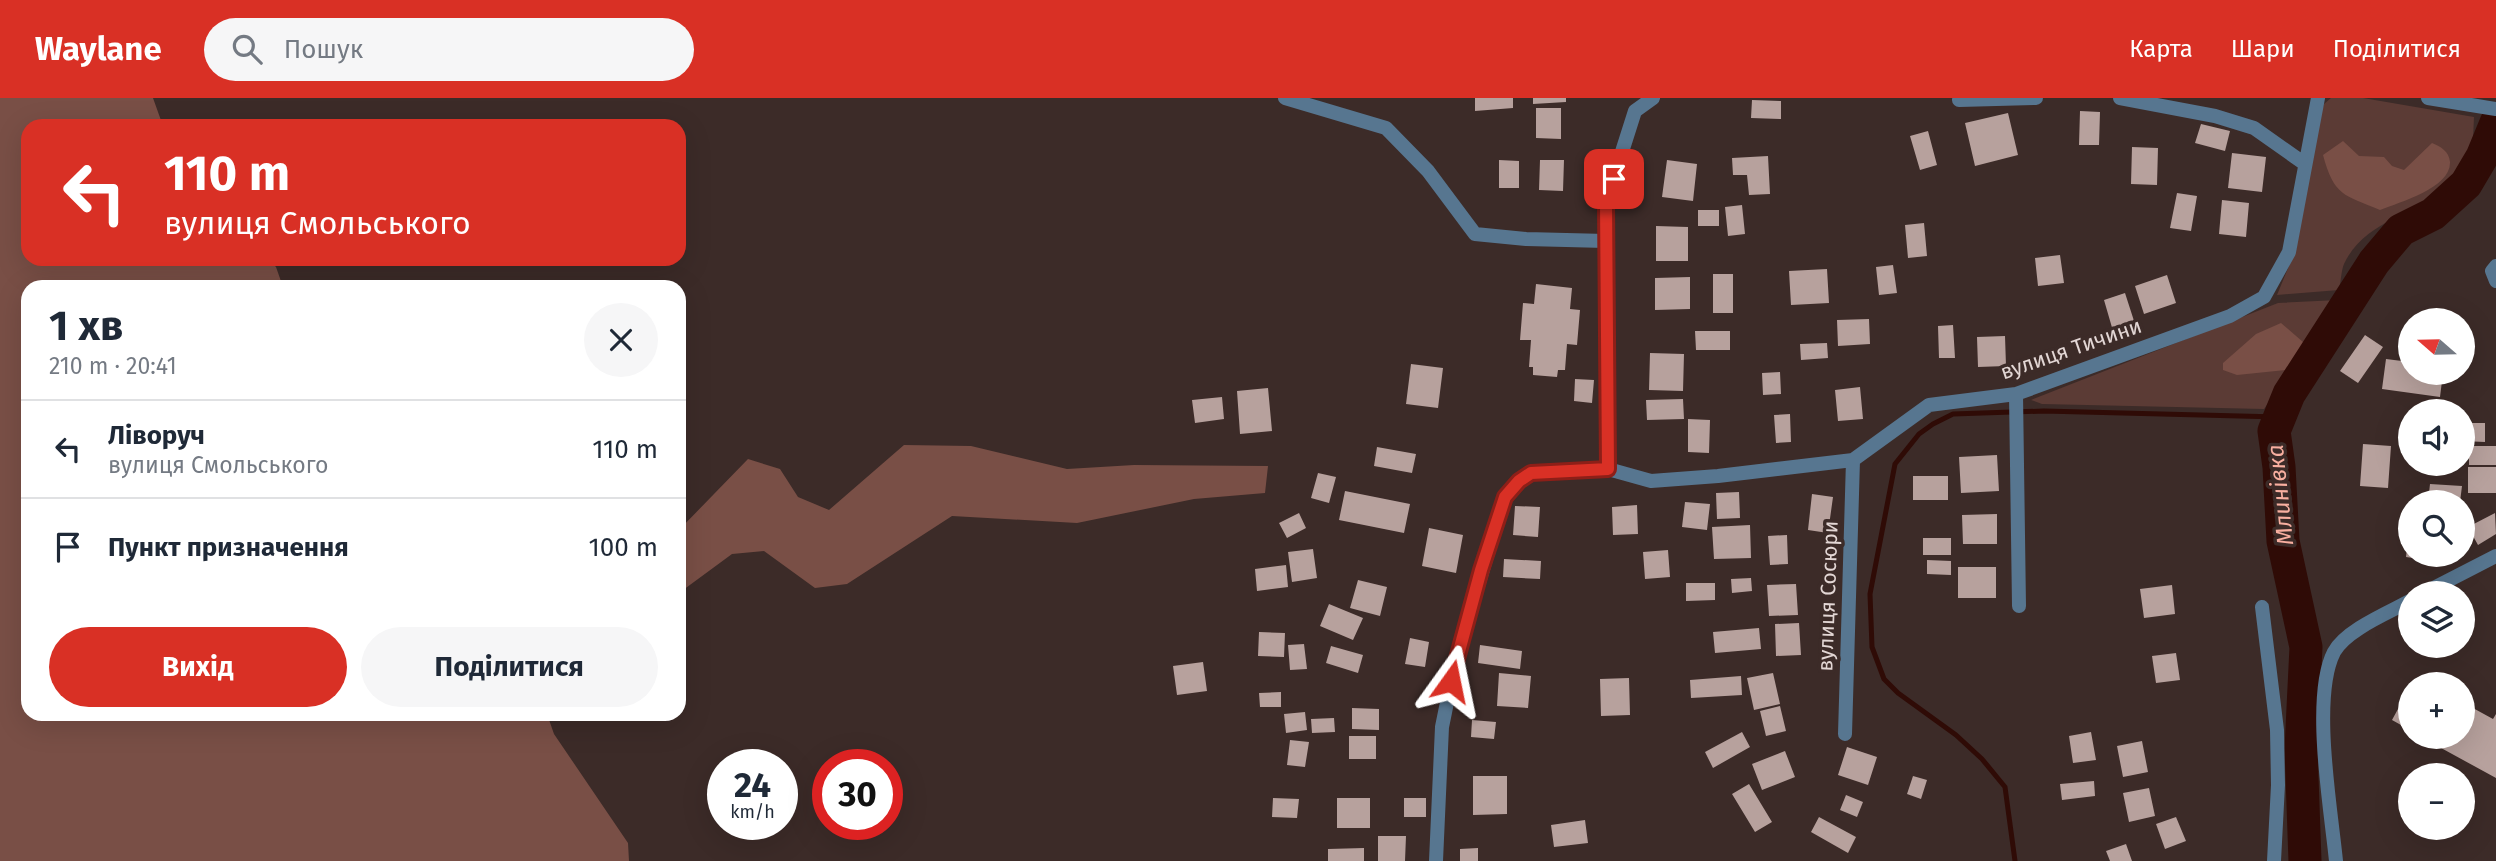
<!DOCTYPE html>
<html lang="uk">
<head>
<meta charset="utf-8">
<style>
  body { margin:0; font-family:"Fira Sans",sans-serif; background:#f6f6f7; color:#1f2937; height:100vh; display:flex; flex-direction:column; font-size:26px; white-space:nowrap }
  * { box-sizing:border-box; margin:0 }
  p { font-size:23px; color:#747a83 }
  .icon { flex:none; width:38px; height:38px; fill:none; stroke:currentColor; stroke-width:2; stroke-linecap:round; stroke-linejoin:round }
  .map { position:relative; flex:1; overflow:hidden }
  .side { position:absolute; left:21px; top:182px; width:665px; height:441px; display:flex; flex-direction:column; background:#fff; border-radius:21px; box-shadow:0 7px 28px #0002 }
  .side>* { flex:none }
  .guide { position:absolute; left:21px; top:21px; width:665px; height:147px; border-radius:21px; box-shadow:0 7px 28px #0002; background:#d93025; color:#fff; overflow:hidden }
  .needle { width:46px; rotate:290deg }
  .fabs { position:absolute; left:2398px; top:210px; display:grid; gap:14px }
  .fabs a { display:grid; place-items:center; width:77px; height:77px; border-radius:50%; background:#fff; box-shadow:0 7px 28px #0002; font-size:35px }
  .speed { position:absolute; left:707px; top:651px; display:flex; gap:14px; font-size:35px; font-weight:700; text-align:center }
  .speed>* { display:grid; place-content:center; width:91px; height:91px; border-radius:50%; background:#fff; box-shadow:0 7px 28px #0002; line-height:1 }
  .speed small { font-size:18px; font-weight:400 }
  .speed .limit { border:10px solid #d22; background:#fff; color:#111 }
  .pin { position:absolute; display:grid; place-items:center; width:60px; height:60px; color:#fff; margin:-30px; border-radius:14px; box-shadow:0 4px 10px #0006 }
  .me { position:absolute; width:77px; margin:-38px; rotate:12deg; stroke-linejoin:round; filter:drop-shadow(0 0 5px #0008) }
  .turn { display:flex; align-items:center; gap:24px; height:147px; padding:0 28px; font-size:32px }
  .turn .icon { width:91px; height:91px; stroke-width:2.5 }
  .turn b { display:block; font-size:49px; line-height:60px }
  .round { display:grid; place-items:center; flex:none; width:74px; height:74px; border-radius:37px; background:#f6f6f7 }
  .headline { display:flex; align-items:center; justify-content:space-between; height:119px; padding:0 28px }
  h1 { font-size:42px; font-weight:700; line-height:52px }
  .action { display:flex; gap:14px; margin-top:auto; padding:14px 28px }
  .action a { flex:1; height:80px; border-radius:42px; background:#d93025; color:#fff; font-size:28px; font-weight:700; line-height:80px; text-align:center }
  .action a+a { background:#f6f6f7; color:#1f2937 }
  ul { padding:0; list-style:none }
  li { display:flex; align-items:center; gap:21px; height:98px; padding:0 28px; border-top:2px solid #e0e1e3 }
  li div { flex:1 }
  li b { display:block; font-size:26px }
  li em { font-style:normal }
  header { display:flex; align-items:center; gap:42px; box-sizing:border-box; height:98px; padding:0 35px; background:#d93025; color:#fff }
  header strong { font-size:33px }
  nav { display:flex; gap:38px; margin-inline-start:auto; font-size:24px }
  .search { width:490px; height:63px; background:#f6f6f7; display:flex; align-items:center; gap:18px; box-sizing:border-box; padding:0 24px; border-radius:38px; color:#747a83; font-size:26px }
  .map>svg:first-child { display:block }
  .green { fill:#5b3b35 }
  .forest { fill:#794f46 }
  .lines { fill:none; stroke-linecap:round; stroke-linejoin:round }
  .stream { stroke:#2f0b06; stroke-width:5 }
  .river { stroke:#2f0b06; stroke-width:33 }
  .building { fill:#b7a19d }
  .street { stroke:#577690; stroke-width:14 }
  .route-casing { stroke:#8d1f18; stroke-width:18 }
  .route { stroke:#d93025; stroke-width:12 }
  .labels { text-anchor:middle; dominant-baseline:central; stroke-width:7; stroke-linejoin:round; paint-order:stroke }
  .street-label { font-size:21px; fill:#e3d7d5; stroke:#3c2b28 }
  .water-label { font-size:23px; font-style:italic; fill:#f8afa0; stroke:#3c2b28 }
</style>
</head>
<body>
<header>
<strong>Waylane</strong>
<div class="search"><svg class="icon" aria-label="search" viewBox="0 0 24 24"><circle cx="10" cy="10" r="6"/><path d="M15 15l6 6"/></svg>Пошук</div>
<nav><a>Карта</a><a>Шари</a><a>Поділитися</a></nav>
</header>
<div class="map">
<svg width="2496" height="763" viewBox="0 0 2496 763">
  <rect width="100%" height="100%" fill="#3c2b28"/>
  <path class="green" d="M2331 0H2363L2474 19C2473 37 2474 55 2465 71 2462 79 2452 85 2446 90 2413 118 2364 123 2344 166 2341 173 2341 184 2339 192L2277 197 2296 151 2321 15 2324 6Z
    M2338 202 2264 311 2042 306 2031 302 2278 205Z"/>
  <path class="forest" d="M0 0H153L163 28H28V161H268L276 169 283 189H28V616H547L554 636 628 745 629 763H0Z
    M2343 43 2359 58 2384 59 2392 68 2404 72 2432 45C2441 49 2449 53 2450 64 2451 90 2400 104 2380 112 2344 97 2334 98 2323 57Z
    M2281 225 2303 244 2305 259 2295 271 2237 277 2223 272V265L2256 236Z
    M904 347 971 348 1067 371 1134 367 1268 368 1265 395 1194 401 1077 425 952 418 847 486 815 490 764 453 732 456 679 495V432L748 361 780 371 798 399 829 412Z"/>
  <g class="lines">
    <path class="stream" d="M2015 763 2005 689 1982 661 1956 637 1898 595 1884 581 1872 549 1870 496 1895 366 1919 336 1933 326 1953 316 2044 313 2279 319"/>
    <path class="river" d="M2305 763 2301 651 2306 549 2283 443 2279 369 2274 333 2289 296 2374 164 2401 132 2433 116 2466 86 2482 59 2496 25"/>
  </g>
  <path class="building" d="M1475 0H1513V10L1475 13Z
    M1533 0H1566V4L1533 6Z
    M1752 2 1781 3V21L1751 20Z
    M1536 10H1561V41L1536 40Z
    M2080 13 2100 14 2099 47H2079Z
    M2008 15 2018 57 1975 68 1965 25Z
    M2201 26 2230 33 2225 53 2195 45Z
    M1928 33 1937 67 1920 72 1910 38Z
    M2132 49 2158 50 2157 87 2131 86Z
    M2232 55 2266 59 2262 94 2228 90Z
    M1768 58 1770 96 1749 97 1747 77H1733L1732 60Z
    M1499 62 1519 63V90H1499Z
    M1540 62H1564L1563 93 1539 92Z
    M1667 62 1697 66 1693 103 1662 99Z
    M2177 95 2197 98 2191 133 2170 130Z
    M2222 102 2249 105 2246 139 2219 136Z
    M1742 107 1745 136 1728 138 1725 109Z
    M1698 112H1719V128H1698Z
    M1924 125 1927 158 1908 160 1905 127Z
    M1656 128 1688 129V163H1656Z
    M2060 157 2064 185 2038 188 2035 160Z
    M1893 167 1897 195 1879 197 1876 169Z
    M1827 171 1829 205 1791 207 1789 173Z
    M1713 176H1733V215H1713Z
    M2167 177 2176 205 2144 216 2135 188Z
    M1690 179V211L1655 212V180Z
    M1536 186 1572 190 1570 211 1580 212 1577 247 1567 246 1565 272H1558L1557 279 1533 277V269H1529L1531 242H1520L1523 205 1534 206Z
    M2125 195 2135 226 2113 233 2104 202Z
    M1869 221 1870 246 1838 248 1837 222Z
    M1953 227 1955 260H1939L1938 228Z
    M1695 233H1730V252H1696Z
    M2365 237 2383 249 2358 285 2340 273Z
    M2005 238 2006 268 1978 269 1977 239Z
    M1827 245 1828 260 1801 262 1800 246Z
    M1650 255 1684 256 1683 293 1649 292Z
    M2386 261 2410 264V275H2443L2440 299 2382 291Z
    M1411 266 1443 270 1438 310 1406 306Z
    M1780 274 1781 296 1763 297 1762 275Z
    M1575 281 1594 282 1592 305 1574 303Z
    M1860 289 1863 321 1838 323 1835 292Z
    M1268 290 1272 333 1240 336 1237 293Z
    M1222 299 1224 321 1195 325 1192 302Z
    M1683 301 1684 321 1647 322 1646 302Z
    M1790 316 1791 344 1776 345 1774 317Z
    M1688 321 1710 322 1709 355 1688 354Z
    M2462 325H2485V344L2462 343Z
    M2363 346 2391 348 2388 390 2360 388Z
    M2469 348H2496V367H2469Z
    M1377 349 1416 356 1412 375 1374 368Z
    M1997 357 1999 393 1961 395 1959 359Z
    M2468 369H2496V395H2468Z
    M1318 375 1336 379 1329 405 1311 400Z
    M1913 378H1948V402H1913Z
    M2430 386 2462 388 2460 404H2428Z
    M1345 393 1410 406 1404 435 1339 422Z
    M1739 394 1740 420 1717 421 1716 395Z
    M1812 396 1833 399 1828 435 1808 432Z
    M1685 404 1710 406 1707 432 1682 429Z
    M1637 407 1638 436 1613 437 1612 409Z
    M1515 408 1540 409 1538 439 1513 437Z
    M1299 415 1306 430 1287 440 1279 425Z
    M2495 415 2496 436 2478 447 2468 429Z
    M1997 416V446H1963L1962 417Z
    M1750 427 1751 460 1714 461 1712 429Z
    M1429 430 1463 437 1456 475 1422 468Z
    M1787 437 1788 466 1770 467 1768 438Z
    M1923 440H1951V457H1923Z
    M2408 441 2410 457H2426V462L2406 459Z
    M1313 451 1317 480 1292 484 1288 454Z
    M1668 452 1670 479 1645 481 1643 454Z
    M1504 461 1541 463 1540 481 1503 479Z
    M1927 462 1951 463V477L1927 476Z
    M1286 467 1288 489 1257 493 1255 471Z
    M1958 469H1996V500H1958Z
    M1751 480 1752 493 1732 495 1731 481Z
    M1358 482 1387 489 1380 518 1350 510Z
    M1686 485H1715V502L1686 503Z
    M1796 486 1798 517 1769 518 1767 487Z
    M2172 487 2175 516 2144 520 2140 491Z
    M1329 506 1363 520 1353 542 1320 528Z
    M1799 525 1801 557 1776 558 1775 526Z
    M1759 530 1761 551 1715 555 1713 534Z
    M1259 534 1285 535 1284 559 1258 558Z
    M1410 540 1429 544 1425 569 1405 566Z
    M1304 546 1307 571 1290 572 1288 547Z
    M1480 547 1522 553 1520 571 1478 565Z
    M1331 548 1363 557 1358 575 1326 565Z
    M2176 555 2180 582 2156 585 2152 558Z
    M1203 564 1207 593 1177 597 1173 568Z
    M1499 575 1531 578 1528 610 1497 608Z
    M1773 575 1780 606 1754 612 1747 580Z
    M1741 578 1742 597 1691 600 1690 582Z
    M1629 580 1630 617 1601 618 1600 581Z
    M2410 589V632L2392 622Z
    M1281 594V609H1260L1259 595Z
    M2462 604 2493 621 2496 616V680L2421 639H2462Z
    M1780 608 1786 633 1766 638 1760 613Z
    M1352 610 1379 611V632L1352 631Z
    M1305 614 1307 632 1286 635 1284 616Z
    M1334 620 1335 634 1312 635 1311 621Z
    M1472 622 1496 624 1494 641 1471 639Z
    M1742 634 1750 649 1713 670 1705 654Z
    M2091 634 2096 662 2073 665 2069 638Z
    M1349 638H1376V661H1349Z
    M1290 642 1309 644 1305 669 1287 667Z
    M2142 643 2148 674 2123 679 2117 648Z
    M1847 649 1877 659 1868 687 1838 677Z
    M1785 653 1795 679 1762 692 1752 666Z
    M1473 678H1507V716L1473 717Z
    M1913 678 1927 682 1921 701 1907 696Z
    M2094 683 2095 698 2062 702 2060 686Z
    M1749 686 1772 724 1755 734 1732 696Z
    M2149 690 2155 718 2129 724 2123 695Z
    M1846 697 1863 704 1857 719 1840 712Z
    M1273 700 1299 701 1297 720 1272 719Z
    M1337 700H1370V730H1337Z
    M1404 700H1426V719H1404Z
    M1819 719 1856 739 1848 755 1811 734Z
    M2176 719 2186 743 2165 751 2156 726Z
    M1585 722 1588 745 1554 749 1551 727Z
    M1378 738H1406L1405 763H1378Z
    M2126 746 2132 763H2110L2106 753Z
    M1364 750V763H1328V751Z
    M1478 750V763H1460V751Z"/>
  <g class="lines">
    <path class="street" d="M1285 0 1386 30 1428 73 1475 136 1526 141 1606 143
      M2120 0 2215 18 2254 30 2305 66
      M2428 0 2496 11
      M1959 2 2036 0
      M2496 168 2492 173 2496 183
      M2016 296 2019 508
      M1608 371 1606 104 1635 13 1653 0
      M2424 495 2496 458
      M2262 509 2277 632 2278 687 2274 763
      M1845 636 1853 362
      M1436 763 1442 629 1456 560 1505 399 1519 383 1531 375 1608 371 1651 383 1718 378 1853 362 1929 307 2016 296 2230 218 2264 199 2289 154 2318 0
      M2336 763C2331 711 2311 599 2334 554 2346 532 2388 515 2410 503"/>
  </g>
  <g class="lines">
    <defs>
      <path id="route" d="M1451 583 1481 472 1505 399 1519 383 1531 375 1608 371 1606 104 1614 81"/>
    </defs>
    <use href="#route" class="route-casing"/>
    <use href="#route" class="route"/>
  </g>
  <g class="labels">
    <g class="street-label">
      <text transform="translate(2071 251) rotate(-19)">вулиця Тичини</text>
      <text transform="translate(1828 498) rotate(-88)">вулиця Сосюри</text>
    </g>
    <g class="water-label">
      <text transform="translate(2280 397) rotate(-96)">Млинівка</text>
    </g>
  </g>
</svg>
<div class="fabs">
<a><svg class="needle" viewBox="-14 -14 28 28"><path d="M0-13l5 13h-10z" fill="#e53935"/><path d="M0 13l5-13h-10z" fill="#747a83"/></svg></a>
<a><svg class="icon" aria-label="sound" viewBox="0 0 24 24"><path d="M4 9h4l5-4v14l-5-4H4zM17 9q2 3 0 6"/></svg></a>
<a><svg class="icon" aria-label="search" viewBox="0 0 24 24"><circle cx="10" cy="10" r="6"/><path d="M15 15l6 6"/></svg></a>
<a><svg class="icon" aria-label="layers" viewBox="0 0 24 24"><path d="M12 4l9 5-9 5-9-5zM3 14l9 5 9-5"/></svg></a>
<a>+</a>
<a>−</a>
</div>
<div class="speed"><div>24<small>km/h</small></div><div class="limit">30</div></div>
<div class="pin" style="left:1614px;top:81px;background:#d93025"><svg class="icon" aria-label="arrive" viewBox="0 0 24 24"><path d="M6 21V4h12l-3 4 3 4H6"/></svg></div>
<svg class="me" style="left:1451px;top:583px" viewBox="-20 -20 40 40"><path d="M0-17L14 15 0 8-14 15z" fill="#d93025" stroke="#fff" stroke-width="4"/></svg>
<div class="guide">
<div class="turn"><svg class="icon" aria-label="left" viewBox="0 0 24 24"><path d="M17 20v-9H6M10 6l-5 5 5 5"/></svg><div><b>110 m</b>вулиця Смольського</div></div>
</div>
<section class="side">
<div class="headline"><div><h1>1 хв</h1><p>210 m · 20:41</p></div><a class="round"><svg class="icon" aria-label="close" viewBox="0 0 24 24"><path d="M6 6l12 12M18 6L6 18"/></svg></a></div>
<ul>
<li><svg class="icon" aria-label="left" viewBox="0 0 24 24"><path d="M17 20v-9H6M10 6l-5 5 5 5"/></svg><div><b>Ліворуч</b><p>вулиця Смольського</p></div><em>110 m</em></li>
<li><svg class="icon" aria-label="arrive" viewBox="0 0 24 24"><path d="M6 21V4h12l-3 4 3 4H6"/></svg><div><b>Пункт призначення</b></div><em>100 m</em></li>
</ul>
<div class="action"><a>Вихід</a><a>Поділитися</a></div>
</section>
</div>
</body>
</html>
